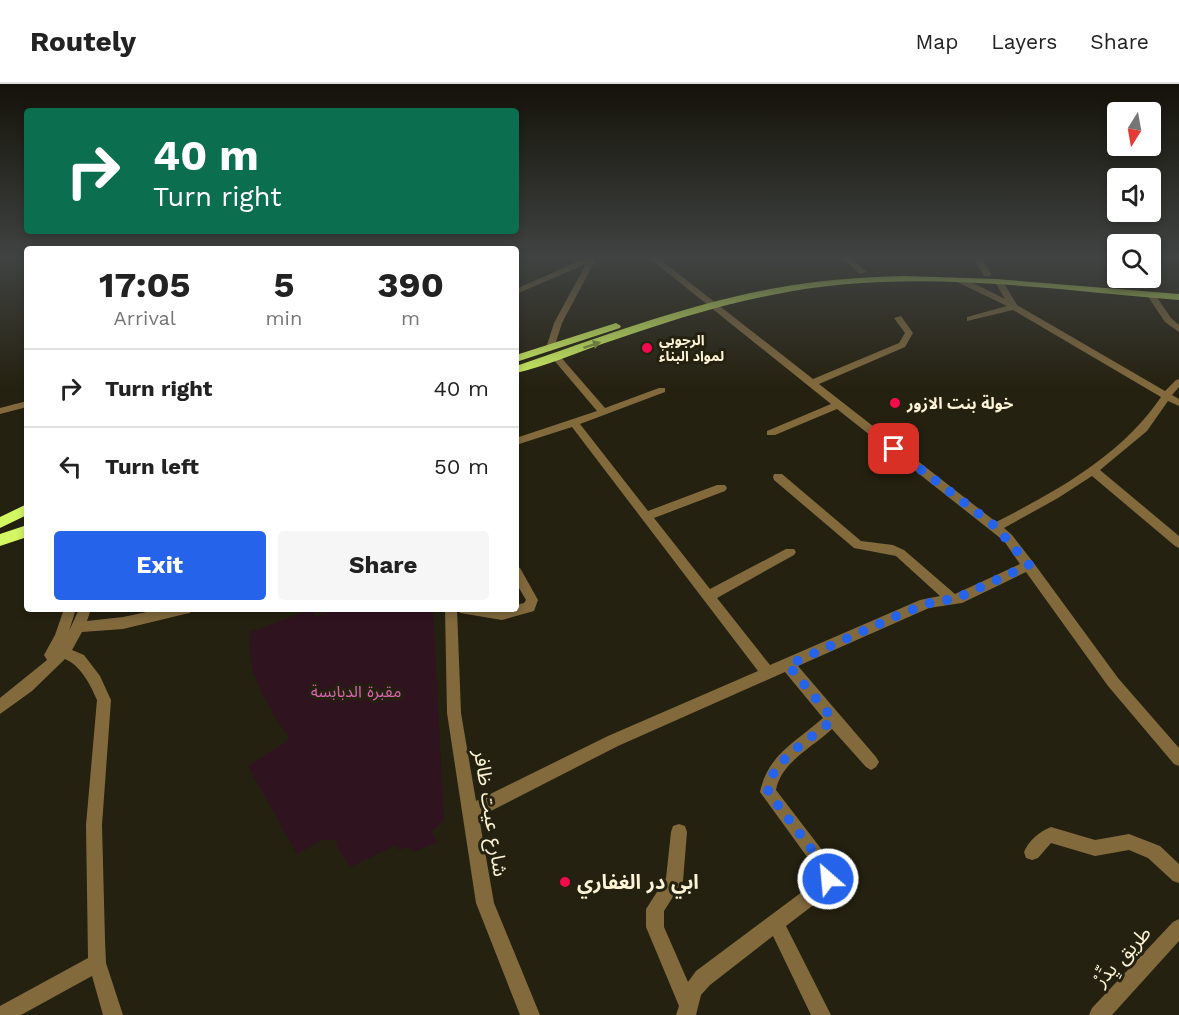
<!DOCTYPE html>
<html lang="en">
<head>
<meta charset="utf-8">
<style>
  body { margin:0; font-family:"Work Sans","Noto Sans Arabic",sans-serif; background:#f6f6f6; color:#222; height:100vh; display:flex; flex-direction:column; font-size:22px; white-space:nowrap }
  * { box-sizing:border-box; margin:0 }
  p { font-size:20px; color:#767676 }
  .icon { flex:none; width:33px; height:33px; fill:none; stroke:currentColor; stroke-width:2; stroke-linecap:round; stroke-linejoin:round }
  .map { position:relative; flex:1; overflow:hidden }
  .panel { position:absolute; left:24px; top:162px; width:495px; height:366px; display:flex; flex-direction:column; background:#fff; border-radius:6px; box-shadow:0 3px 9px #0003 }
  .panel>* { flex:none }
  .banner { position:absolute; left:24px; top:24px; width:495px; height:126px; border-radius:6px; box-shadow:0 3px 9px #0003; background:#0b6e4f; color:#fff; overflow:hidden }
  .needle { width:39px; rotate:191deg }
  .tools { position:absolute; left:1107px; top:18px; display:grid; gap:12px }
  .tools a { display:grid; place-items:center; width:54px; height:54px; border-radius:6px; background:#fff; box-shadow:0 3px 9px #0003; font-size:30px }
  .pin { position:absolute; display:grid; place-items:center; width:51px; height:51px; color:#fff; margin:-26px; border-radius:12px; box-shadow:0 3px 9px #0006 }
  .me { position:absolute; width:66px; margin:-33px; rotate:333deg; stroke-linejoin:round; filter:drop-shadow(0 0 4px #0008) }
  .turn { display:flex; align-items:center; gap:21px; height:126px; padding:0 30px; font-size:27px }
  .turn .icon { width:78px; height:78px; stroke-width:2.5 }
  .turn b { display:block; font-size:42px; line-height:51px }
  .eta { display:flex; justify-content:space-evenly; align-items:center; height:102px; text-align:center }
  .eta b { font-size:36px; font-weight:700; line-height:42px }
  .cta { display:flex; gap:12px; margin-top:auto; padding:12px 30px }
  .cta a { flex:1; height:69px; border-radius:6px; background:#2563eb; color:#fff; font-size:24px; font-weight:700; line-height:69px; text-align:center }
  .cta a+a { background:#f6f6f6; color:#222 }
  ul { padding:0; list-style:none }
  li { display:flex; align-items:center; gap:18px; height:78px; padding:0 30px; border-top:2px solid #e0e0e0 }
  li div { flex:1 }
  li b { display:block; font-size:22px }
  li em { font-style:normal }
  header { display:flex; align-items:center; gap:36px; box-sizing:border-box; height:84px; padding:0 30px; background:#fff; border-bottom:2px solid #e0e0e0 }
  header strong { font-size:28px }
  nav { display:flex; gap:33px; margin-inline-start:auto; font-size:21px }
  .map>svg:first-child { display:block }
  .green { fill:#2f131f }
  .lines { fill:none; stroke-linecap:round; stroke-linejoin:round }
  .minor { fill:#826a3d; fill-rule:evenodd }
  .major { fill:#d3f863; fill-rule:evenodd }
  .oneway { fill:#85973e }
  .route { stroke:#2563eb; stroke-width:10; stroke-dasharray:0 18 }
  .poi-dot { fill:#f30c4d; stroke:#252110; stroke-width:2 }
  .labels { text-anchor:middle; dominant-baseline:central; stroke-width:6; stroke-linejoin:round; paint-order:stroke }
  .far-poi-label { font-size:14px; font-weight:bold; fill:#fdf3d6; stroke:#252110; text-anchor:start }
  .poi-label { font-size:16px; font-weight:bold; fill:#fdf3d6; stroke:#252110; text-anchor:start }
  .park-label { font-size:16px; fill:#da65af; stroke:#252110 }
  .near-street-label { font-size:20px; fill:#fdf3d6; stroke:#252110 }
  .near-poi-label { font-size:20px; font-weight:bold; fill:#fdf3d6; stroke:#252110; text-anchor:start }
</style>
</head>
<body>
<header>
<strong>Routely</strong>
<nav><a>Map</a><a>Layers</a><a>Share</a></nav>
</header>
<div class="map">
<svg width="1179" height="931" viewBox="0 0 1179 931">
  <rect width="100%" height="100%" fill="#252110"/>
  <path class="green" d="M311 525 316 533 333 525H433L444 736 432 747 437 758 414 768 407 763 399 766 396 761 350 783 338 764 336 756H322L297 770 248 682 286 658 289 653C270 628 242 581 251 548Z"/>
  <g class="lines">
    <path class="minor" d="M588 173H597L562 239 554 264 550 267 547 266 546 264 554 239 586 180 516 210V205Z
      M648 173H657L813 295 899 259 905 249 894 234 901 232 913 249 905 263 819 300 996 438C1057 407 1122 371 1161 313L1013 226 967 237V233L1007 222 957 198V194H963L1005 215 995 198 1002 196 1017 221 1165 307 1176 296 1179 295V303L1172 311 1179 315V322L1168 317 1147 347 1100 386 1179 452V464L1175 462 1092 392 1058 414 1004 444 1012 451 1033 478 1118 594 1179 664V682L1174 680 1108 602 1026 488 962 519 929 524 798 582 876 673 879 678 876 683 871 686 866 683 832 645C813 663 781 678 776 706L832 779C836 788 837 797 833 806L786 842 831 931H811L773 852 710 901 701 911 696 931H676L679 922 646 843V825L666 794 671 748 673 742 679 740 685 742 687 748 683 797 664 827V843L688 898 696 887 818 796V788L760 708C768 670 796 658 823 634L785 588 618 662 479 733 494 819 540 931H520L476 819 447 629 445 525H457L461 629 476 717 608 652 758 587 572 343 516 361V354L597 327 553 275V271H559L605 324 659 304H665V308L580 340 648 427 717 401H725L727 404 725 407 654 434 710 505 786 465H794L796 468 794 471 717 514 770 581 920 516 940 512 896 472 854 464 774 396 773 393 774 390H782L861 457 893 461 904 466 955 510 1020 480 1004 457 837 325 775 351H767V347L831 320Z
      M840 173H849L867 188 860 190Z
      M973 173H981L991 190 990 192H984Z
      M1104 173H1118V177L1105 175Z
      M1136 194H1144L1152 203 1145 205Z
      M1148 209H1154L1171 234 1179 241V248L1165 238 1147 211Z
      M27 317V323L0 330V324Z
      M516 482 520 484 538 516 534 527 502 536 460 529 459 525H516V521L524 519 526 516 516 499Z
      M64 525H76L69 547 79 525H91L87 537 123 533 161 525H191L190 529 185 530 123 545 82 548 72 566 84 571 100 592 111 616 102 741 105 856 106 879 123 931H103L92 892 21 931H0V922L88 874 86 741 97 616C90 600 81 582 65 575L32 607 0 630V614L47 576 44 571 55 551Z
      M1051 743 1095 756 1129 750 1160 762 1179 780V799L1173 797 1148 774 1129 766 1095 772 1051 759 1038 774 1032 776 1026 774 1024 768C1029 756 1039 748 1051 743Z
      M1179 835V857L1112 931H1089L1092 924 1173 838Z"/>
    <path class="major" d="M904 192 996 195 1179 210V216C1045 205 906 183 772 211 714 222 658 241 602 260 574 270 545 282 516 289V282C601 253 687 220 776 204 818 196 861 193 904 192Z
      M616 239 621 242 620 244 516 278V271Z
      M27 420V431L0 444V433Z
      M27 441V453L0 462V450Z"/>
  </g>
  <defs><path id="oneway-solid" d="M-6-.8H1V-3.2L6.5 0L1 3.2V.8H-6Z" transform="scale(1.5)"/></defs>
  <use class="oneway" href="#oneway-solid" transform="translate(592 261) rotate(-18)"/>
  <linearGradient id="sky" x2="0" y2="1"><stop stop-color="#141209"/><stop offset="0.57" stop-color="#404342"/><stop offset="1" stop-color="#404342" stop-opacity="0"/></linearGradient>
  <rect width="1179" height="304" fill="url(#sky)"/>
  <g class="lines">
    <path class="route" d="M828 795 826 785 819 775 768 708C769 676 812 656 833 635L788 581 901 530 938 516H953L1029 481 996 443 894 365"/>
  </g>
  <g class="poi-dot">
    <circle cx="647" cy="264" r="6"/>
    <circle cx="895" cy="319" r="6"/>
    <circle cx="565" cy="798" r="6"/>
  </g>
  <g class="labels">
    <g class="far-poi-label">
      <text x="659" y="256">الرجوبي<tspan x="659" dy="16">لمواد البناء</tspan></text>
    </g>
    <g class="poi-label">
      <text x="907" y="319">خولة بنت الازور</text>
    </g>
    <g class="park-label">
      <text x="356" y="607">مقبرة الدبابسة</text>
    </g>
    <g class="near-street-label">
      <text transform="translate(491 729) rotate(81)">شارع عيت ظافر</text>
      <text transform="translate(1122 872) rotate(-47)">طريق يِدِّرْ</text>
    </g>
    <g class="near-poi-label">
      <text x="577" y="798">ابي در الغفاري</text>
    </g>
  </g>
</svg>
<div class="tools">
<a><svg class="needle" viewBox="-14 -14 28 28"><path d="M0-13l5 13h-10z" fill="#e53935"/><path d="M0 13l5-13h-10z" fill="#767676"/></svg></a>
<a><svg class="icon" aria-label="sound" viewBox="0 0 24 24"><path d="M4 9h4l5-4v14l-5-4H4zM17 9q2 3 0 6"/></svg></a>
<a><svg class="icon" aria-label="search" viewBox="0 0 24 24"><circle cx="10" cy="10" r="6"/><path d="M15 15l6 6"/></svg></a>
</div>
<div class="pin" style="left:894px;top:365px;background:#d93025"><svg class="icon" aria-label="arrive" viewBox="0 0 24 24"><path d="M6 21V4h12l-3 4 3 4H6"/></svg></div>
<svg class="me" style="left:828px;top:795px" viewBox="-20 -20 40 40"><circle r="17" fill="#2563eb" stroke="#fff" stroke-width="3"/><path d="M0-11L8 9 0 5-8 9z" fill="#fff"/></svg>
<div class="banner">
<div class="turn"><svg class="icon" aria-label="right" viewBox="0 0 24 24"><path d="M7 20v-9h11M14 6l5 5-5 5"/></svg><div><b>40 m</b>Turn right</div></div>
</div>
<section class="panel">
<div class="eta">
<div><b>17:05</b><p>Arrival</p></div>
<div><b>5</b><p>min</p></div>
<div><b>390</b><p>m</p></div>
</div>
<ul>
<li><svg class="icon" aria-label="right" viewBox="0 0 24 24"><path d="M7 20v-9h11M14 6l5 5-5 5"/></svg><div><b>Turn right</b></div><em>40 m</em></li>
<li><svg class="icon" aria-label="left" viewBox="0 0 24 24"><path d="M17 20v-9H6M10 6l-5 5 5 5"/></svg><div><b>Turn left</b></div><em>50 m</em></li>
</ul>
<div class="cta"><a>Exit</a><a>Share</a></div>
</section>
</div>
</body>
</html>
